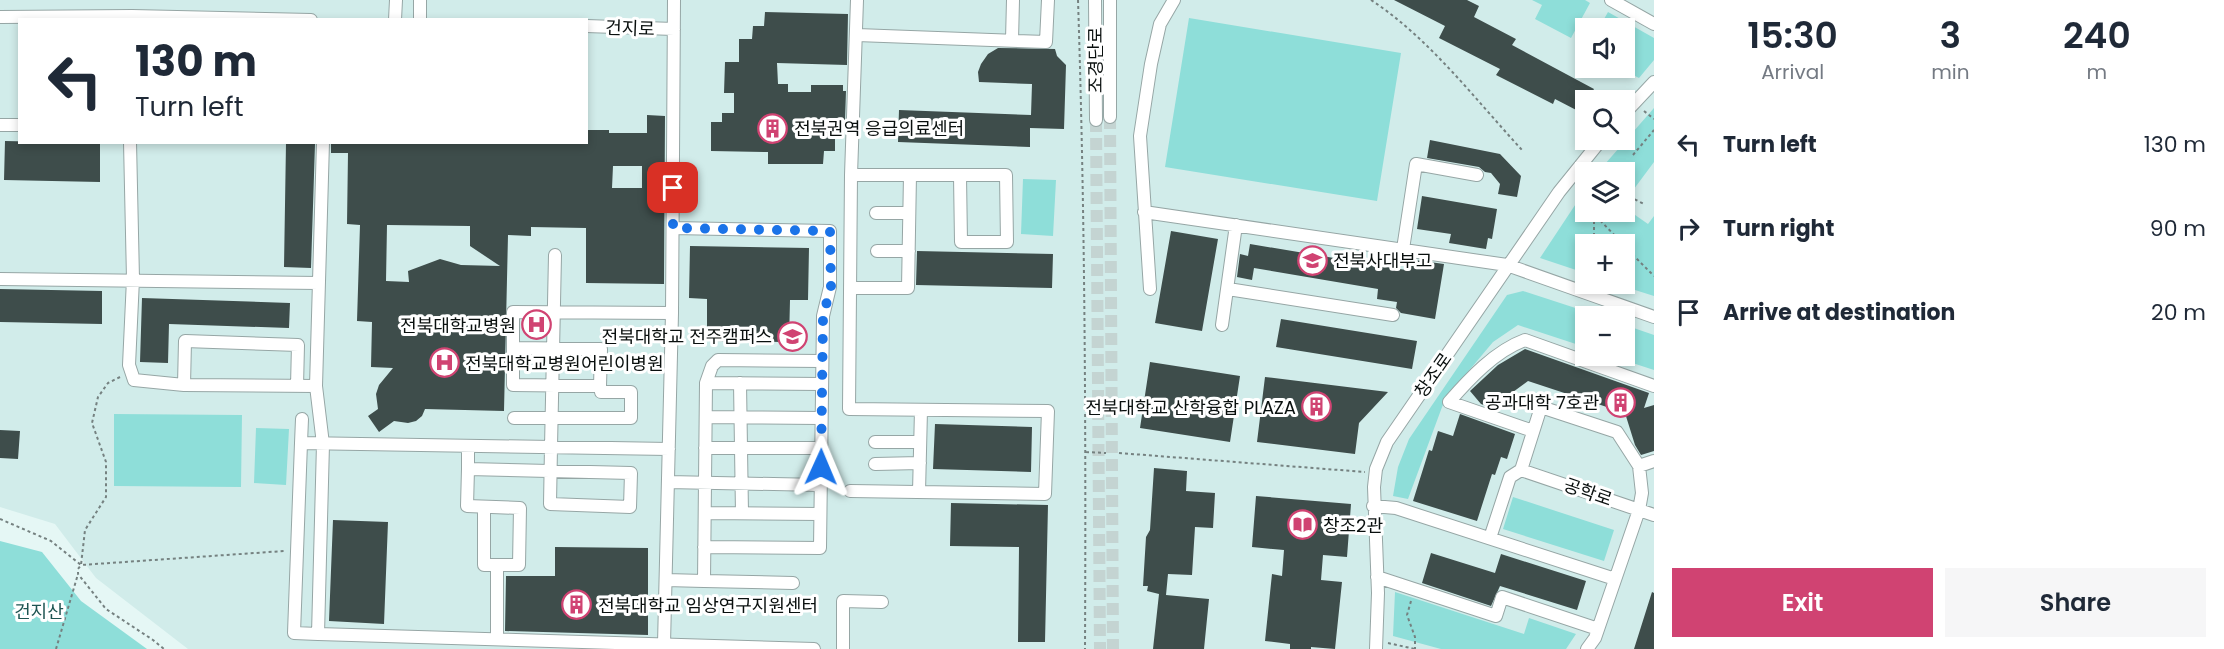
<!DOCTYPE html>
<html lang="en">
<head>
<meta charset="utf-8">
<style>
  body { margin:0; font-family:Poppins,"Noto Sans KR",sans-serif; background:#f6f6f7; color:#1f2937; height:100vh; display:flex; flex-direction:column; font-size:22px; white-space:nowrap }
  * { box-sizing:border-box; margin:0 }
  p { font-size:20px; color:#747a83 }
  .icon { flex:none; width:33px; height:33px; fill:none; stroke:currentColor; stroke-width:2; stroke-linecap:round; stroke-linejoin:round }
  .map { position:relative; flex:1; overflow:hidden }
  .panel { display:flex; flex-direction:column; background:#fff; width:570px }
  .panel>* { flex:none }
  .guide { position:absolute; left:18px; top:18px; width:570px; height:126px; border-radius:0px; box-shadow:0 3px 9px #0003; background:#fff; color:#1f2937; overflow:hidden }
  .controls { position:absolute; left:1575px; top:18px; display:grid; gap:12px }
  .controls a { display:grid; place-items:center; width:60px; height:60px; border-radius:0px; background:#fff; box-shadow:0 3px 9px #0003; font-size:30px }
  .pin { position:absolute; display:grid; place-items:center; width:51px; height:51px; color:#fff; margin:-26px; border-radius:12px; box-shadow:0 3px 9px #0006 }
  .me { position:absolute; width:66px; margin:-33px; rotate:1deg; stroke-linejoin:round; filter:drop-shadow(0 0 4px #0008) }
  .turn { display:flex; align-items:center; gap:21px; height:126px; padding:0 18px; font-size:27px }
  .turn .icon { width:78px; height:78px; stroke-width:2.5 }
  .turn b { display:block; font-size:42px; line-height:51px }
  .eta { display:flex; justify-content:space-evenly; align-items:center; height:102px; text-align:center }
  .eta b { font-size:36px; font-weight:600; line-height:42px }
  .primary-button { display:flex; gap:12px; margin-top:auto; padding:12px 18px }
  .primary-button a { flex:1; height:69px; border-radius:0px; background:#d04372; color:#fff; font-size:24px; font-weight:600; line-height:69px; text-align:center }
  .primary-button a+a { background:#f6f6f7; color:#1f2937 }
  ul { padding:0; list-style:none }
  li { display:flex; align-items:center; gap:18px; height:84px; padding:0 18px }
  li div { flex:1 }
  li b { display:block; font-size:22px }
  li em { font-style:normal }
  main { display:flex; flex:1; min-height:0 }
  .map>svg:first-child { display:block }
  .built { fill:#d1ecea; fill-rule:evenodd }
  .green { fill:#8eded9 }
  .building { fill:#3e4d4b; fill-rule:evenodd }
  .lines { fill:none; stroke-linecap:round; stroke-linejoin:round }
  .minor-tunnel { stroke:#c4d4d2; stroke-width:12; stroke-dasharray:12 6; stroke-linecap:butt }
  .minor-casing { stroke:#96a6a5; stroke-width:14 }
  .path { stroke:#758180; stroke-width:2; stroke-dasharray:3 3; stroke-linecap:butt }
  .minor { stroke:#fff; stroke-width:12 }
  .route { stroke:#1a73e8; stroke-width:10; stroke-dasharray:0 18 }
  .labels { text-anchor:middle; dominant-baseline:central; stroke-width:6; stroke-linejoin:round; paint-order:stroke }
  .street-label { font-size:18px; fill:#090f0e; stroke:#fff }
  .poi-label { font-size:18px; fill:#090f0e; stroke:#fff; text-anchor:start }
  .park-label { font-size:18px; fill:#1d5451; stroke:#fff }
</style>
</head>
<body>
<main>
<div class="map">
<svg width="1654" height="649" viewBox="0 0 1654 649">
  <rect width="100%" height="100%" fill="#e5f7f5"/>
  <path class="built" d="M0 0H1654V649H188L96 578 55 524 0 507ZM20 20H586V142H20ZM1586 28H1624V68H1586ZM1586 100H1624V140H1586ZM1586 172H1624V212H1586ZM1586 244H1624V284H1586ZM1586 316H1624V356H1586Z"/>
  <path class="green" d="M1532 0H1585L1590 3 1571 38 1535 19 1542 5Z
    M1608 12 1654 38V60L1639 78 1619 68H1624V28H1599Z
    M1189 18 1401 53 1377 201 1165 167Z
    M1654 108V162L1625 201 1624 172H1598Z
    M1023 179 1056 180 1053 236 1021 234Z
    M1585 190 1586 212H1624L1625 208 1648 224 1654 216V296L1616 284H1624V244H1586L1585 273 1540 258Z
    M1523 291 1600 316H1586L1585 347 1518 325 1493 342 1445 399 1408 499 1393 496 1398 467 1409 439 1507 295Z
    M1625 325 1654 335V370L1611 356H1624Z
    M114 414 242 415 241 487 114 486Z
    M256 428 289 429 286 485 254 483Z
    M1513 497 1614 530 1604 561 1503 529Z
    M0 541 42 552 81 601 147 649H0Z
    M1395 592 1524 634 1529 618 1576 634 1566 649H1441L1393 636Z"/>
  <path class="building" d="M1394 0H1467L1479 6 1474 17 1516 39 1512 45 1594 89 1588 100H1586L1582 113 1555 99 1553 104 1496 75 1500 69 1439 38 1445 26Z
    M765 12 848 14 847 65 777 63 778 84H788V92H811V85H843V91H846L845 122H835V151H824L823 164H768V152L711 151V122H722V113H734V93H724L725 62H739V39H752L753 26H764Z
    M998 48 1055 49 1057 56 1066 65 1064 129 1030 128V147L898 142 899 110 1031 115 1032 84 979 82 978 72 981 64 988 54Z
    M647 115 665 116 664 284 586 283V228L531 227V236L508 235 504 411 425 409 422 416 416 421 408 423 394 421 379 432 368 416 378 409 376 394 379 385 393 368 371 367 372 322 357 321 360 225 347 224 348 153H331V144L586 142V130H609V133H647ZM613 166H642V188H612ZM387 225 470 226V246L500 266 461 265 440 259 408 271 409 282 386 281Z
    M1430 140 1500 154 1521 176 1517 197 1498 194 1500 184 1491 173 1485 172 1479 167 1427 158Z
    M5 141 100 143V182L4 180Z
    M286 143 315 144 311 268 284 267Z
    M1422 196 1497 209 1492 239 1488 238 1486 249 1449 243 1451 234 1417 229Z
    M1171 231 1218 239 1202 331 1155 323Z
    M1250 244 1406 270 1408 259 1444 264 1435 319 1401 313 1396 308 1397 302 1377 299 1378 289 1254 268 1252 280 1237 277 1240 254 1248 256Z
    M690 246 809 248 808 300H790L789 342 707 341V299L689 298Z
    M917 251 1053 254 1052 288 916 285Z
    M0 289 102 291V324L0 322Z
    M142 298 290 303 289 328 169 324 168 363 140 362Z
    M1281 319 1417 341 1412 369 1276 347Z
    M1525 349 1649 393 1644 408 1654 405V451L1641 455 1635 445 1625 413 1528 381 1491 408 1481 404 1470 391 1498 365Z
    M1150 362 1240 376 1230 442 1140 428Z
    M1265 377 1388 392 1359 423 1355 454 1257 442Z
    M1460 414 1515 434 1507 459 1501 457 1495 475 1492 474 1477 521 1413 501 1429 450 1432 451 1438 431 1453 436Z
    M935 424 1032 427 1031 472 933 469Z
    M0 430 20 431 18 459 0 458Z
    M1154 468 1187 471 1186 491 1215 493 1213 528 1195 527 1192 575 1168 574 1166 595 1209 599 1204 649H1153L1159 594 1147 591 1148 586H1143L1146 537 1150 530Z
    M1256 496 1351 504 1347 557 1323 555 1321 580 1342 582 1335 649 1311 647V649H1290V644L1265 641 1272 574 1282 576 1284 550 1252 547Z
    M951 503 1048 505 1045 642H1018L1019 547 950 546Z
    M333 520 388 522 384 624 329 621Z
    M555 547 648 548V635L505 631 506 576H555Z
    M1431 553 1495 573 1501 554 1586 581 1577 610 1500 586 1491 606 1422 583Z
    M1652 592 1654 593V649H1634Z"/>
  <g class="lines">
    <path class="minor-tunnel" d="M1110 117 1113 649
      M1096 120 1100 649"/>
    <defs>
      <path id="minor" d="M1095 0 1096 120
        M1611 0 1654 24
        M0 17 132 16 311 20
        M395 20 396 0
        M420 20V0
        M586 26 674 29
        M857 35 1046 42 1048 0
        M1012 40 1013 0
        M1624 114 1654 82
        M1110 117V0
        M0 125H20
        M130 142 133 279 129 365 134 380 184 385 316 386
        M323 142 316 386 323 444 318 634 814 649
        M851 175H1006L1007 242H961L960 176
        M1144 212 1507 265 1654 317
        M876 213H909
        M673 228 830 231V287L823 316 820 548 704 547
        M1403 249 1416 164 1477 175
        M877 251H909
        M0 279 319 283
        M851 288H908L910 175
        M1150 289 1140 136 1151 64 1160 24 1174 0
        M1228 289 1393 315
        M1222 325 1236 225
        M513 348 601 349 600 386 513 385V312L672 313
        M706 383 712 366 718 360 822 361
        M740 383 742 513
        M184 385 185 341 298 345 297 386
        M706 417 821 418
        M514 418H631V392H601L600 386
        M1533 431 1449 402C1469 379 1495 351 1525 340L1654 386
        M875 442H920
        M301 443 302 419
        M468 446V469L631 473 630 507 550 504 551 447 555 255
        M705 448H821
        M875 464 920 463
        M1639 466 1654 461
        M468 469 467 506 520 508 519 565H484V507
        M1521 470 1654 515
        M668 482 820 485
        M850 491 1045 494 1048 411 849 409 851 175 857 0
        M919 492 921 410
        M1373 506 1396 508 1615 579
        M705 513 820 514
        M1490 538 1510 477 1521 470 1541 407 1617 432 1639 466 1642 493 1639 510 1595 638 1587 649
        M1377 577 1496 616 1502 597 1598 629
        M666 580 704 581
        M793 583 704 581 706 383 822 384
        M318 634 294 633 301 443 669 449
        M497 639V565
        M664 644 672 313 674 0
        M843 649V601L882 602
        M1376 649 1378 593 1374 487 1376 469 1387 442 1559 192 1601 140"/>
    </defs>
    <use href="#minor" class="minor-casing"/>
    <path class="path" d="M1078 0C1085 216 1086 433 1085 649
      M1371 0C1429 38 1475 99 1522 150
      M1644 111 1654 119
      M1633 155 1654 130
      M1579 189 1586 201
      M1579 189 1586 190
      M1624 194 1644 204
      M1592 212 1623 244
      M1594 215V244
      M1624 246 1654 276
      M120 377 108 383 98 397 92 423 106 462V497L85 530 81 565 78 569V574L106 609 153 640 164 649
      M1577 407 1580 398
      M1086 452 1106 453
      M1119 453 1365 472
      M0 519 51 541 81 565 284 551
      M1411 601 1407 615 1415 637V649
      M1388 643 1415 649
      M56 649 78 574"/>
    <use href="#minor" class="minor"/>
  </g>
  <g class="lines">
    <path class="route" d="M673 188V228L830 231 831 287 823 316 821 467"/>
  </g>
  <defs>
    <symbol id="building-ring" viewBox="-11 -11 22 22"><circle r="9.5" fill="#fff" stroke="#d04372" stroke-width="1.5"/><path d="M-4-6H4V6H1V3H-1V6H-4ZM-2.5-4.3h1.7v1.8h-1.7ZM.8-4.3h1.7v1.8H.8ZM-2.5-1h1.7V.8h-1.7ZM.8-1h1.7V.8H.8Z" fill="#d04372"/></symbol>
    <symbol id="school-ring" viewBox="-11 -11 22 22"><circle r="9.5" fill="#fff" stroke="#d04372" stroke-width="1.5"/><path d="M0-5L7-2L0 1L-7-2ZM-4 1L0 2.5L4 1V4Q0 6-4 4Z" fill="#d04372"/></symbol>
    <symbol id="hospital-ring" viewBox="-11 -11 22 22"><circle r="9.5" fill="#fff" stroke="#d04372" stroke-width="1.5"/><path d="M-5-5h3v3.5h4V-5h3V5h-3V1.5h-4V5h-3Z" fill="#d04372"/></symbol>
    <symbol id="university-ring" viewBox="-11 -11 22 22"><circle r="9.5" fill="#fff" stroke="#d04372" stroke-width="1.5"/><path d="M0-5L7-2L0 1L-7-2ZM-4 1L0 2.5L4 1V4Q0 6-4 4Z" fill="#d04372"/></symbol>
    <symbol id="library-ring" viewBox="-11 -11 22 22"><circle r="9.5" fill="#fff" stroke="#d04372" stroke-width="1.5"/><path d="M-6-4Q-3-5.5-.7-3.5V5Q-3 3-6 4ZM6-4Q3-5.5 .7-3.5V5Q3 3 6 4Z" fill="#d04372"/></symbol>
  </defs>
  <g fill-rule="evenodd">
    <use href="#building-ring" x="756" y="112" width="33" height="33"/>
    <use href="#school-ring" x="1296" y="244" width="33" height="33"/>
    <use href="#hospital-ring" x="520" y="308" width="33" height="33"/>
    <use href="#university-ring" x="776" y="320" width="33" height="33"/>
    <use href="#hospital-ring" x="428" y="346" width="33" height="33"/>
    <use href="#building-ring" x="1604" y="386" width="33" height="33"/>
    <use href="#building-ring" x="1300" y="390" width="33" height="33"/>
    <use href="#library-ring" x="1286" y="508" width="33" height="33"/>
    <use href="#building-ring" x="560" y="588" width="33" height="33"/>
  </g>
  <g class="labels">
    <g class="street-label">
      <text transform="translate(630 28) rotate(2)">건지로</text>
      <text transform="translate(1095 60) rotate(-90)">조경단로</text>
      <text transform="translate(1433 375) rotate(-55)">창조로</text>
      <text transform="translate(1588 492) rotate(19)">공학로</text>
    </g>
    <g class="poi-label">
      <text x="794" y="128">전북권역 응급의료센터</text>
      <text x="1333" y="260">전북사대부고</text>
      <text x="516" y="325" text-anchor="end">전북대학교병원</text>
      <text x="772" y="336" text-anchor="end">전북대학교 전주캠퍼스</text>
      <text x="465" y="363">전북대학교병원어린이병원</text>
      <text x="1599" y="402" text-anchor="end">공과대학 7호관</text>
      <text x="1296" y="407" text-anchor="end">전북대학교 산학융합 PLAZA</text>
      <text x="1323" y="525">창조2관</text>
      <text x="598" y="605">전북대학교 임상연구지원센터</text>
    </g>
    <g class="park-label">
      <text x="39" y="611">건지산</text>
    </g>
  </g>
</svg>
<div class="controls">
<a><svg class="icon" aria-label="sound" viewBox="0 0 24 24"><path d="M4 9h4l5-4v14l-5-4H4zM17 9q2 3 0 6"/></svg></a>
<a><svg class="icon" aria-label="search" viewBox="0 0 24 24"><circle cx="10" cy="10" r="6"/><path d="M15 15l6 6"/></svg></a>
<a><svg class="icon" aria-label="layers" viewBox="0 0 24 24"><path d="M12 4l9 5-9 5-9-5zM3 14l9 5 9-5"/></svg></a>
<a>+</a>
<a>−</a>
</div>
<div class="pin" style="left:673px;top:188px;background:#d93025"><svg class="icon" aria-label="arrive" viewBox="0 0 24 24"><path d="M6 21V4h12l-3 4 3 4H6"/></svg></div>
<svg class="me" style="left:821px;top:467px" viewBox="-20 -20 40 40"><path d="M0-17L14 15 0 8-14 15z" fill="#1a73e8" stroke="#fff" stroke-width="4"/></svg>
<div class="guide">
<div class="turn"><svg class="icon" aria-label="left" viewBox="0 0 24 24"><path d="M17 20v-9H6M10 6l-5 5 5 5"/></svg><div><b>130 m</b>Turn left</div></div>
</div>
</div>
<section class="panel">
<div class="eta">
<div><b>15:30</b><p>Arrival</p></div>
<div><b>3</b><p>min</p></div>
<div><b>240</b><p>m</p></div>
</div>
<ul>
<li><svg class="icon" aria-label="left" viewBox="0 0 24 24"><path d="M17 20v-9H6M10 6l-5 5 5 5"/></svg><div><b>Turn left</b></div><em>130 m</em></li>
<li><svg class="icon" aria-label="right" viewBox="0 0 24 24"><path d="M7 20v-9h11M14 6l5 5-5 5"/></svg><div><b>Turn right</b></div><em>90 m</em></li>
<li><svg class="icon" aria-label="arrive" viewBox="0 0 24 24"><path d="M6 21V4h12l-3 4 3 4H6"/></svg><div><b>Arrive at destination</b></div><em>20 m</em></li>
</ul>
<div class="primary-button"><a>Exit</a><a>Share</a></div>
</section>
</main>
</body>
</html>
